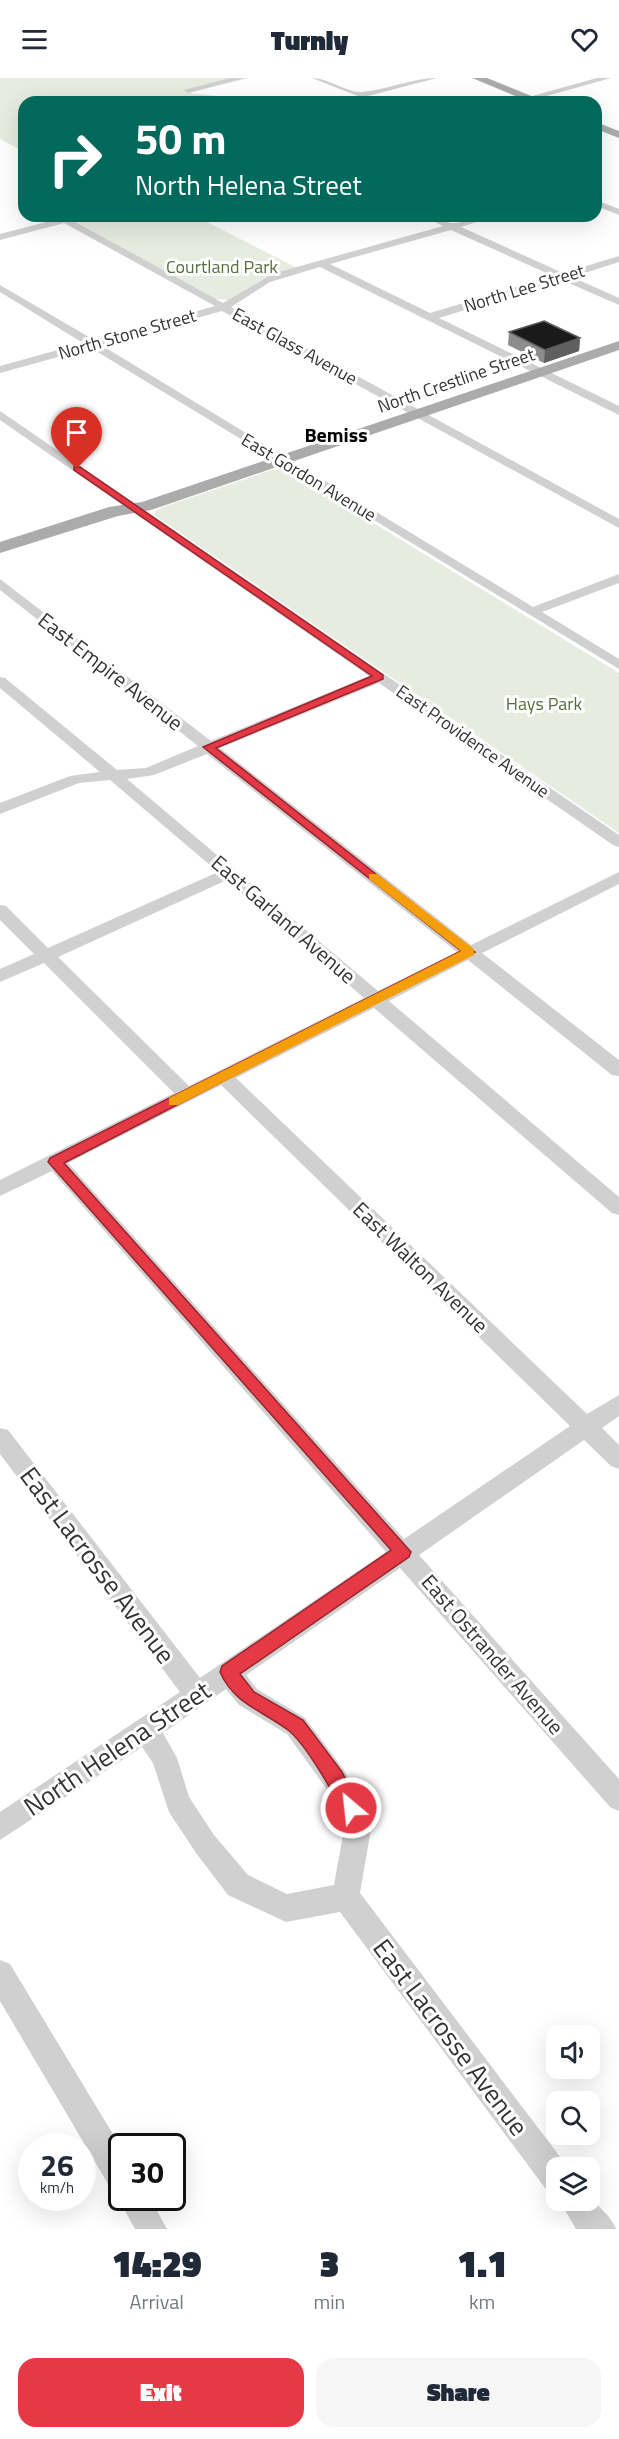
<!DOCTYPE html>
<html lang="en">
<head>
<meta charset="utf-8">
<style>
  body { margin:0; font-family:"Titillium Web",sans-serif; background:#f6f6f7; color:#1f2937; height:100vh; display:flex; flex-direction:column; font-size:22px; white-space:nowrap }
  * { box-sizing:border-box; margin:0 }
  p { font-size:20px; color:#747a83 }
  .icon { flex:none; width:33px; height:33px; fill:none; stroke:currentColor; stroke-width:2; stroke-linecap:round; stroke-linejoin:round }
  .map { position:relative; height:2151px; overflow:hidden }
  .panel { display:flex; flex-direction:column; background:#fff; flex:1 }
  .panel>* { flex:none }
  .guide { position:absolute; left:18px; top:18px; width:584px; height:126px; border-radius:18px; box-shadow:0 6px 24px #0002; background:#00695c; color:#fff; overflow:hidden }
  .buttons { position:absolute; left:546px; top:1947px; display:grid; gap:12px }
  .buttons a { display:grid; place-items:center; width:54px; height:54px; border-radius:12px; background:#fff; box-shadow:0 6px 24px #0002; font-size:30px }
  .speed { position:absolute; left:18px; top:2055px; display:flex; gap:12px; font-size:30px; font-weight:700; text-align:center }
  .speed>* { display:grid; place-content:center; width:78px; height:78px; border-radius:50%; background:#fff; box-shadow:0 6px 24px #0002; line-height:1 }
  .speed small { font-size:15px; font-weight:400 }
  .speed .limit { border:3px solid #111; border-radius:9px; background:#fff; color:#111 }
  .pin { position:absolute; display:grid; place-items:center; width:51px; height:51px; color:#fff; margin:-62px -26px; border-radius:50% 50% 50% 0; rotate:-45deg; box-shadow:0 0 6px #0007 }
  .pin .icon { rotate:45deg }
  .me { position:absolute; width:66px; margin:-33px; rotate:332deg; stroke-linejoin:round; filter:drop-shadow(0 0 4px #0008) }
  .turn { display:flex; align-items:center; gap:21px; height:126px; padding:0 18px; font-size:27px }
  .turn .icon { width:78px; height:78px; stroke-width:2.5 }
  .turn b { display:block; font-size:42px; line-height:51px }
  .eta { display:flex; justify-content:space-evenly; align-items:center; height:102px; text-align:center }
  .eta b { font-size:36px; font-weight:800; line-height:42px }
  .cta { display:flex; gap:12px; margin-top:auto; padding:12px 18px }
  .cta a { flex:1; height:69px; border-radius:18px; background:#e63946; color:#fff; font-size:24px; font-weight:800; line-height:69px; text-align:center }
  .cta a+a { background:#f6f6f7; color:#1f2937 }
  header { display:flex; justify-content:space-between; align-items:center; height:78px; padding:0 18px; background:#fff; font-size:27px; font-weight:800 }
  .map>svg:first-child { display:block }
  .green { fill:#e6ecdf }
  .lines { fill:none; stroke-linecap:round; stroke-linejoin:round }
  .minor { fill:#d0d0d0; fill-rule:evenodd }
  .major { fill:#ababab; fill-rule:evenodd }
  .wall { fill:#8c8c8c }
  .shaded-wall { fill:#5f5f5f }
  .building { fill:#1a1a1a; stroke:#5f5f5f; stroke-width:1.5 }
  .route { fill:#e63946; stroke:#96252e; stroke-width:1.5 }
  .slow { fill:#f59e0b }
  .labels { text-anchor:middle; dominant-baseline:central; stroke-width:6; stroke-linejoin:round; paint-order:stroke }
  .far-park-label { font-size:18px; fill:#56703f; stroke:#fff }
  .far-street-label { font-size:18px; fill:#333; stroke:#fff }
  .far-quarter-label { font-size:20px; font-weight:bold; fill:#000; stroke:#fff }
  .street-label { font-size:21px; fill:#333; stroke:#fff }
  .near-street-label { font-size:26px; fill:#333; stroke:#fff }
</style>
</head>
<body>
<header><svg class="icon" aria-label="menu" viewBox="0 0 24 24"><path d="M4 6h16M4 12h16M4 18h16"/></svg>Turnly<svg class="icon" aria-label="heart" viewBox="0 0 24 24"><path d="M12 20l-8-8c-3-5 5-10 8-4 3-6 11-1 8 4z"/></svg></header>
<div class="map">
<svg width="619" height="2151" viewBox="0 0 619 2151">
  <rect width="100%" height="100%" fill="#fff"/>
  <path class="green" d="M0 0H249L189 15 281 24H24V74L0 61Z
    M97 138H195L297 190 261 202 229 222 213 221 77 144Z
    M285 391 619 595V755L154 437 155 433 163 429 272 392Z"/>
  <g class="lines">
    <path class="minor" d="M230 0H245L188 15 184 12Z
      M312 0C329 0 346 15 362 14 387 12 411 0 437 0L368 18 374 20 373 24Z
      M597 0H611L529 23 525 20Z
      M596 122 619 131V137L596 128Z
      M69 138H81L80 141 74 143 223 225 272 196 443 148 423 138C435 138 441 143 451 145 459 146 483 138 495 138L461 149 563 195 619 178V184L572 199 619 220V227L562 202 439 240 619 328V337L320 189 270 204 231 229 619 441V450L222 233 101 267 533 529 619 496V505L542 534 619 581V591L91 270 0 295V288L83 265 0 214V207L94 262 215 228 64 145 0 162V156ZM451 152 553 198 430 235 330 186Z
      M0 333 619 757V769L613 767 379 605 220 670 471 867 619 794V806L482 875 619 982V998L612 997 468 882 389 923 619 1119V1137L612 1135 374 930 236 1000 587 1336 619 1317V1338L602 1350 619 1367V1391L611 1388 584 1362 419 1477 619 1701V1733L610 1729 400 1490 246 1597 257 1611 305 1640 344 1692 368 1736 372 1745 360 1815 567 2088 556 2090V2114L545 2110 340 1834 286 1844 228 1817 196 1775 169 1734 153 1685 142 1669 0 1762V1734L180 1614 0 1376V1350L8 1352 200 1600 386 1474 52 1093 0 1118V1102L174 1015 44 885 0 904V891L34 876 0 842V827L6 828 48 870 218 794 110 702 79 705 0 736V725L70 698 100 694 0 610V599L5 600 117 692 146 690 198 668 0 512V501L211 663 369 598 0 342ZM207 676 457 874 378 913 127 701 154 697ZM227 802 364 920 189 1008 58 879ZM221 1007 570 1348 404 1461 68 1085ZM226 1611 239 1627 287 1656 326 1710 345 1746 334 1807 287 1816 248 1797 214 1757 189 1719 177 1680 163 1655Z
      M0 1882 10 1886 122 2071V2120H150L167 2151H135L118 2120 120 2114 111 2111 0 1923Z
      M590 2118C598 2130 611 2137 616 2151H576L559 2122H590Z"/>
    <path class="major" d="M472 0H487L546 24H530Z
      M596 44 619 53V60L596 51Z
      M619 263V272L151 432 118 438 0 475V464L109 429 142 424Z"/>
  </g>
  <path class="wall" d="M509 254 580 260 579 273 544 285 508 267Z"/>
  <path class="shaded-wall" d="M580 260 579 273 544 285 545 272Z"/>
  <path class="building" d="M544 243 580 260 545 272 509 254Z"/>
  <path class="route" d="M74 389H80L383 597V601L216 670 475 874 64 1085 411 1474 409 1479 240 1596 254 1614 303 1642 342 1694 360 1730 358 1736 351 1739 344 1736C334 1716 306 1666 288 1652 263 1633 234 1626 220 1594L222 1588 391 1472 48 1084 50 1080 461 873 203 669 372 598 74 392Z"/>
  <path class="slow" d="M369 796H377L474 871V877L178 1027H169V1020L461 873 369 801Z"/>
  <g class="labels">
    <g class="far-park-label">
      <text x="222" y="188">Courtland Park</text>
      <text x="544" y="625">Hays Park</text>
    </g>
    <g class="far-street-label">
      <text transform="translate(524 210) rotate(-17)">North Lee Street</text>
      <text transform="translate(127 256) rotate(-16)">North Stone Street</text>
      <text transform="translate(295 268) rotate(29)">East Glass Avenue</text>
      <text transform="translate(456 302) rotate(-19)">North Crestline Street</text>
      <text transform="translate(309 399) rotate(31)">East Gordon Avenue</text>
      <text transform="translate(473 663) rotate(35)">East Providence Avenue</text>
    </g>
    <g class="far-quarter-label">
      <text x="336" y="356">Bemiss</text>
    </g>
    <g class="street-label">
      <text transform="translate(111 593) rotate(38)">East Empire Avenue</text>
      <text transform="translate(284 841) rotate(41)">East Garland Avenue</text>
      <text transform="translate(421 1189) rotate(44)">East Walton Avenue</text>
      <text transform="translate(493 1576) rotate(49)">East Ostrander Avenue</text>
    </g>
    <g class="near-street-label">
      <text transform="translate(98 1487) rotate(53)">East Lacrosse Avenue</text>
      <text transform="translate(117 1670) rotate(-34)">North Helena Street</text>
      <text transform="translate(451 1959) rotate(53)">East Lacrosse Avenue</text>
    </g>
  </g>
</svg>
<div class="buttons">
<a><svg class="icon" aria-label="sound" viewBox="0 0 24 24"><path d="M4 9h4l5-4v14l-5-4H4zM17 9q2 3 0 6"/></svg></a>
<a><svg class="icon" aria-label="search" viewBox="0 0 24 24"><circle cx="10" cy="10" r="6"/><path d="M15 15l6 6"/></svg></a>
<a><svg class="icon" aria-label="layers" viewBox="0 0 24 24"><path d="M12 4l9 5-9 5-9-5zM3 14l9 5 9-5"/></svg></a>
</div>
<div class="speed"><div>26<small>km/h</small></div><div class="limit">30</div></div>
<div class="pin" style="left:77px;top:391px;background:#d93025"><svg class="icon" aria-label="arrive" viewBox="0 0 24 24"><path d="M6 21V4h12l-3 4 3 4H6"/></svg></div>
<svg class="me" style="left:351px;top:1730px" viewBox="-20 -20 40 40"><circle r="17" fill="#e63946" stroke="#fff" stroke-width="3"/><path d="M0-11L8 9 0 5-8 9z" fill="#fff"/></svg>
<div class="guide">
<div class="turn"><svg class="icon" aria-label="right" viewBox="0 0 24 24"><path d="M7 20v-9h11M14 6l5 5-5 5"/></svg><div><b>50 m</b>North Helena Street</div></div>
</div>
</div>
<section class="panel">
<div class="eta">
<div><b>14:29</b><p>Arrival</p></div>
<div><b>3</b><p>min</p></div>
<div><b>1.1</b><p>km</p></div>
</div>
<div class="cta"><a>Exit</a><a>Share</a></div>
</section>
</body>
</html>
